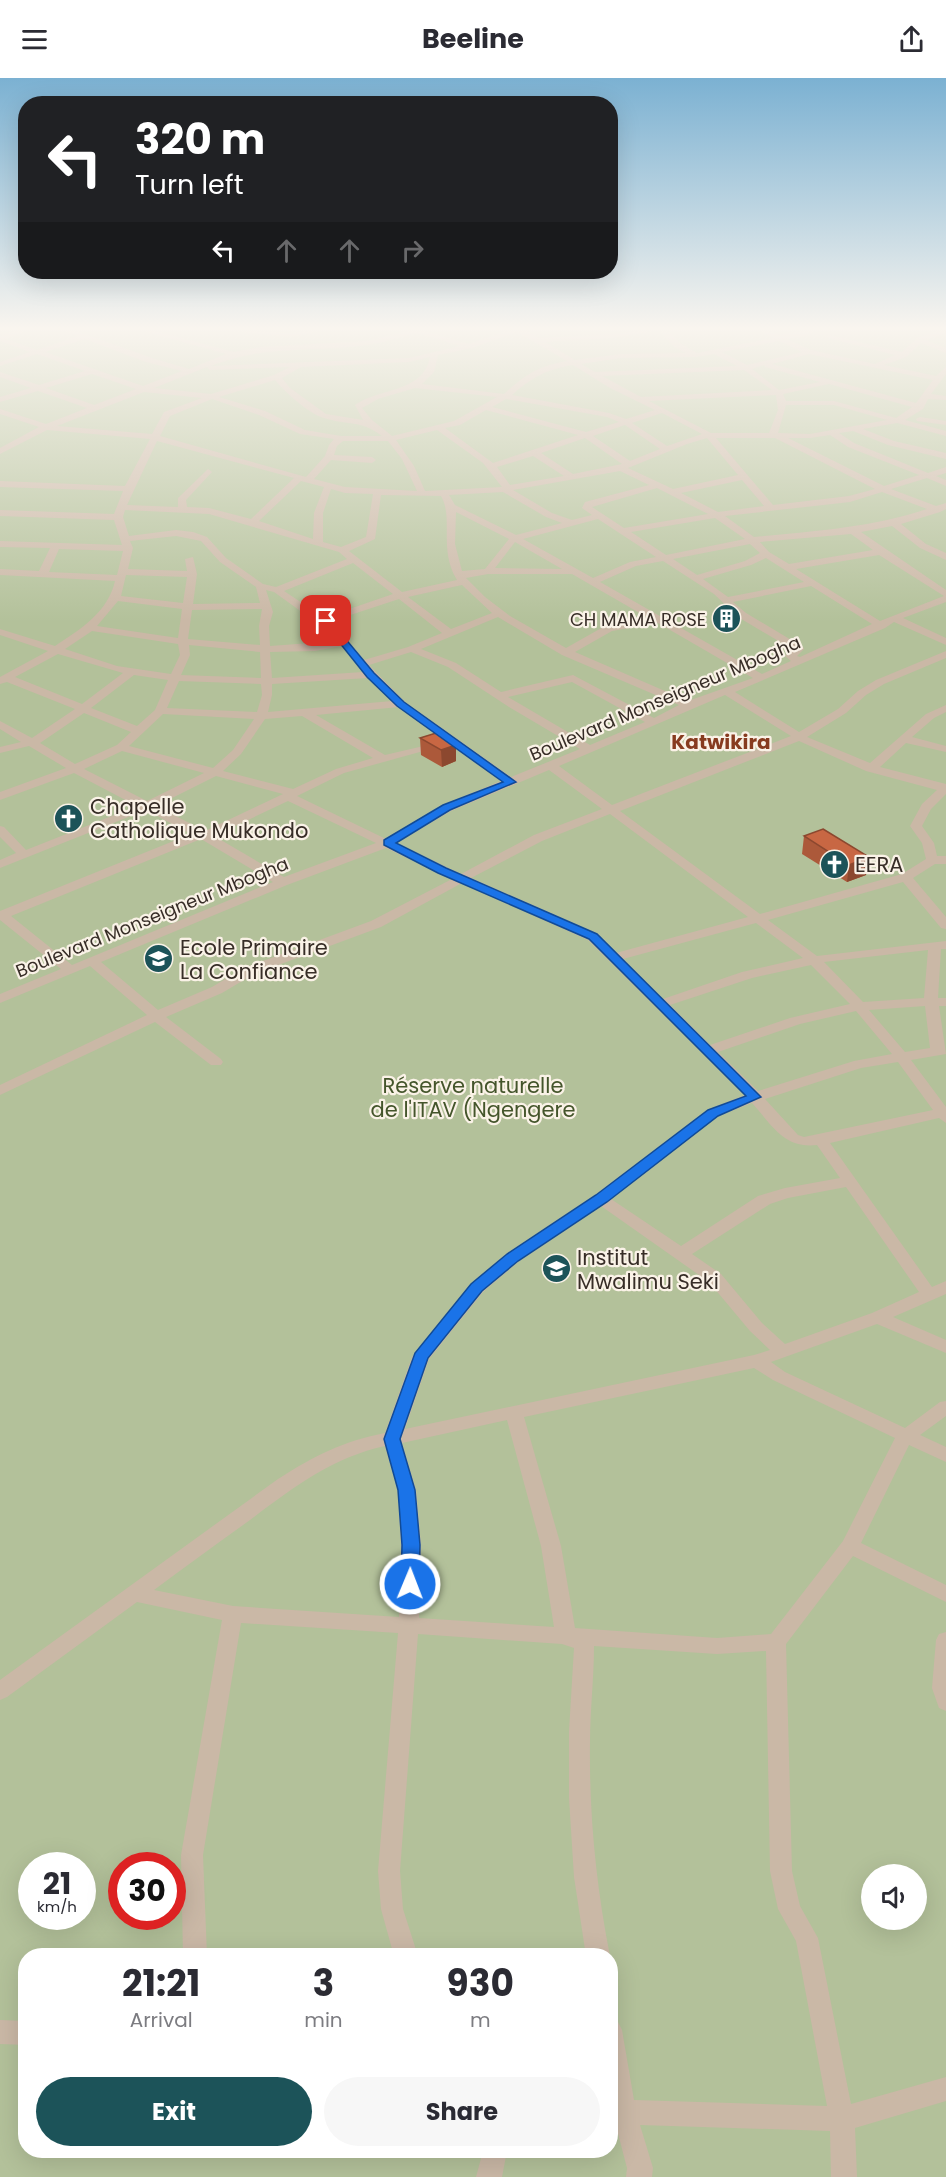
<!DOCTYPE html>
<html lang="en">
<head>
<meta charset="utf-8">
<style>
  body { margin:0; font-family:Poppins,sans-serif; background:#f7f7f7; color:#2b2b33; height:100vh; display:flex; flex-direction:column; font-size:22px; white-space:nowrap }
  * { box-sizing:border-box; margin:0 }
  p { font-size:20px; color:#7c7c81 }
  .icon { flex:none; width:33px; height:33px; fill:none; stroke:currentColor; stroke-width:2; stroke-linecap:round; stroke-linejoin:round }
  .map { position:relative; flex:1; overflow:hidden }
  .sheet { position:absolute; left:18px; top:1870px; width:600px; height:210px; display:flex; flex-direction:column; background:#fff; border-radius:24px; box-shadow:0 6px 24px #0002 }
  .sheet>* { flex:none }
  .banner { position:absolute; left:18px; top:18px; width:600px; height:183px; border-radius:24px; box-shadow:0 6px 24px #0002; background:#202124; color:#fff; overflow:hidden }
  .fabs { position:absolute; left:861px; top:1786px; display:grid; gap:12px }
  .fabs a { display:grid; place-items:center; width:66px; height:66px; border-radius:50%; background:#fff; box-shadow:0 6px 24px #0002; font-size:30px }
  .speed { position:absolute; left:18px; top:1774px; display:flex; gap:12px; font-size:30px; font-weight:700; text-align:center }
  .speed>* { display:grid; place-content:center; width:78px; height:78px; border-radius:50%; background:#fff; box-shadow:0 6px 24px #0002; line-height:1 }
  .speed small { font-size:15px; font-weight:400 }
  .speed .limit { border:9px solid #d22; background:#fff; color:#111 }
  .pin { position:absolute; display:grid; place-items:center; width:51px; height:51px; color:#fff; margin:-26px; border-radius:12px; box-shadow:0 3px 9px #0006 }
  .me { position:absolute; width:66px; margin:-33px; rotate:1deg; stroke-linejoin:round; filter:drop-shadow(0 0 4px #0008) }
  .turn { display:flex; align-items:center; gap:21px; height:126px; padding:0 18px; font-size:27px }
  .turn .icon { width:78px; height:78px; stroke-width:2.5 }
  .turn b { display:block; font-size:42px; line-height:51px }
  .lanes { display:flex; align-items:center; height:57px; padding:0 18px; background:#0003; justify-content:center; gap:30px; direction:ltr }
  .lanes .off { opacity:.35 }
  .eta { display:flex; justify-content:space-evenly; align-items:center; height:102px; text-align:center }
  .eta b { font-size:36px; font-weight:700; line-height:42px }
  .button { display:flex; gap:12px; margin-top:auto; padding:12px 18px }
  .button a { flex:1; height:69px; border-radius:36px; background:#1c5359; color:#fff; font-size:24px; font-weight:700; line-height:69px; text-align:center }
  .button a+a { background:#f7f7f7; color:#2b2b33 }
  header { display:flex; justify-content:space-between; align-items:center; height:78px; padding:0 18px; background:#fff; font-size:27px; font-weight:700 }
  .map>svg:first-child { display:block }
  .green { fill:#b3c19a; fill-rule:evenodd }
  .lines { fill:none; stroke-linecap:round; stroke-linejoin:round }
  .minor { fill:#cab8a6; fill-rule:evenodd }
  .wall { fill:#ac593a }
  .shaded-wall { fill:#8c482f }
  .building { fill:#c86743; stroke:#8c482f; stroke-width:1.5 }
  .route { fill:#1a73e8; stroke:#114b97; stroke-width:1.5 }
  .labels { text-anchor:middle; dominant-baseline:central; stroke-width:4.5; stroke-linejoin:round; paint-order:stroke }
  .far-poi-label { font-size:18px; fill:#372d27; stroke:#faf2e7; text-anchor:end }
  .far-street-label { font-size:18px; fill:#372d27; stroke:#faf2e7 }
  .far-quarter-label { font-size:20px; font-weight:bold; fill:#873b1f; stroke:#faf2e7 }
  .poi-label { font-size:21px; fill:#372d27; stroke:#faf2e7; text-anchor:start }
  .park-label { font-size:21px; fill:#44552b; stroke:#faf2e7 }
</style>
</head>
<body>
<header><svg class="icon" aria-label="menu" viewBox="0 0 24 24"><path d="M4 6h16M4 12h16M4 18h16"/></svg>Beeline<svg class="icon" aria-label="share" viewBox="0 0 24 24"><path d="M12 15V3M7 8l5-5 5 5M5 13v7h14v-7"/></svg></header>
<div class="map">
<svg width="946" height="2099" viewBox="0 0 946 2099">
  <rect width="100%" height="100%" fill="#f2e8db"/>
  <path class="green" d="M0 250H946V2099H0ZM32 1788H82V1839H32ZM122 1788H172V1839H122ZM872 1797H916V1842H872ZM26 1878H610V2073H26Z"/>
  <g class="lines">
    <path class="minor" d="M23 250H34L6 261 37 272 78 258 58 250H68L152 280 189 291 226 276 133 250H144L234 274 260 269 367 263 421 250H432L425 253 469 266 515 250H524L538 260 613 256 665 250 680 265 697 275 773 260 755 250H763L779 257 818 250 806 258 787 261 811 272 875 286 895 277 825 259 829 257 902 274 917 260 946 250V255L926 262 946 270V275L921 265 906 279 884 287 936 298 946 289V296L931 316 946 318V322L928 321 923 331 905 342 946 353V358L897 345 863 351 894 363 946 375V381L888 367 853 353 839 355 854 365 928 395 946 389V395L936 398 946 402V408L927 400 891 411 936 428 946 425V431L940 434 901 446 926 466 946 475V482L920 470 892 448 861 454 946 512V524L903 540 946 560V567L894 544 885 550 735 614 799 654 838 631 858 613 876 602 946 573V580L884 606 866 617 846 635 807 659 870 685 926 636 946 627V634L934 640 912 659 946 668V674L906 665 880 689 946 706V716L931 731 922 748 934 765 937 778H946V786H935L913 800 946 839V851L941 850 903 804 768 842 817 878 946 863V871H941L938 920H946V928H939L946 976 911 982 946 1029V1045L939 1040 830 1065 932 1209 946 1203V1216L893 1239 946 1262V1275L877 1246 771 1284 785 1294 905 1350 940 1324 946 1323V1338L920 1357 946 1369V1384L909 1367 861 1465 946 1507V1524L853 1478 786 1566 792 1793 800 1828 818 1860 851 2026 946 1999V2023L855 2050 857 2099H831L830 2053 640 2047 653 2090 652 2099H626L627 2090 615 2044 610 2043V1941L618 1944 622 1952 634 2022 827 2028 796 1863 778 1831 770 1793 766 1573 717 1576 594 1568C594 1600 590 1632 590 1664 589 1736 596 1807 610 1878H586L574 1799 569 1720V1653L574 1570 562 1566 418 1556 400 1793 403 1831 418 1878H394L381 1831 378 1793 398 1555 241 1545 203 1777 207 1878H183L181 1777 222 1542 137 1524 7 1619 0 1622V1602L278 1401C316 1377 341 1364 385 1355L412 1279 471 1206 506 1176 595 1117 708 1032 745 1017 588 862 462 805 381 849 254 896 222 915 166 939 221 981 223 984 221 987H211L155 944 0 1017V1007L147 937 90 888 0 925V916L61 891 0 842V833L191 756 146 732 0 790V782L16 775 0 759V748L4 749 26 772 137 728 74 695 0 722V714L66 690 29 668 0 675V669L21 664 0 651V643L32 660 75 631 7 604 0 606V599L48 573 0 557V551L55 568C81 551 108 534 115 503L0 497V491L39 493 50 470 0 469V463L122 467 114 442 0 438V432L114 436 123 413 0 409V403L125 408 150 361 47 352 0 376V370L39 349 0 336V331L46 346 87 330 38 313 0 324V319L31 310 0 299V294L39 307 85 293 37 276 0 288V284L30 274 0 263V258ZM659 252 674 269 686 275 621 276 575 282 545 264 613 260ZM517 254 567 283C540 287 523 298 504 316L422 306 434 294 438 277 472 270ZM417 255 460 268 409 280 211 288C267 266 310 275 367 267 383 265 400 259 417 255ZM85 261 146 284 182 293 143 308 45 274ZM779 263 802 274 747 287 722 274ZM714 276 737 288 595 294 581 286 621 280 696 279ZM809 276 933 302 916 325 772 286ZM430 279C423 315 381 309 355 327L363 342 326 336 290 310 282 300 301 289 409 284ZM573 287 610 310 655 332 626 341 609 335 512 317C531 300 547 291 573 287ZM764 287 765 289 820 304 779 312 752 291ZM207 289 210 292 290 289 274 297 211 316 154 310ZM744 292 772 312 641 319 602 298ZM92 296 136 311 94 327 46 310ZM275 302C285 314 309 336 324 340 348 348 360 341 382 358H341L305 352 265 333 219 319ZM829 306 912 329 896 340 834 323H786L783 316ZM415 310 497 319 454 343 392 358 372 342 362 330 378 321ZM144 314 202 320 164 334 152 356 57 348ZM776 317 778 332 769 355H711L649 323ZM212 321 259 337 300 356 334 361 329 367 325 378 306 399 160 358 170 338ZM506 321 607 339 619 344 586 354 492 329ZM786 327H834L887 342 810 356 778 355ZM486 332 578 357 493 385 445 350 460 347ZM662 335 702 356 667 368 632 345ZM625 347 660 371 630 383 593 358ZM437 352 483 385 502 409 425 413 414 388 396 362ZM830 357 848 369 919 397 884 408 788 360H810ZM585 360 622 386 573 396 541 375ZM707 360 738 397 673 411 628 390 687 366ZM716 360H775L875 411 849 418 773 427ZM157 363 294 400 251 441 209 430 187 429 186 422 212 394 208 391 178 420V429L127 427ZM343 363H388L402 381 417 413 345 409 314 401 331 382 372 385 376 382 372 379 334 377 337 368ZM533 378 564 398 510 407 497 389ZM620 393 649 407 585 424 582 430 592 437 572 442 552 435 513 412ZM742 402 764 428 718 434 681 415ZM301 403 324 409 314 435 313 461 259 443ZM657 410 708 436 624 450 592 429ZM331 411 345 415 373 416 366 459 341 469 323 464V435ZM503 414 546 439 562 445 516 457 455 427 449 417ZM882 414 927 431C869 450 815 453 754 459L725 438 850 424ZM381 417 441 418C454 440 438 471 457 502L402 514 349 473 375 461ZM125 432 209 436 339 474 347 481 276 509 263 506 226 480 207 459 193 454 176 452 129 458 123 439ZM456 434 509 461 485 491 462 493 455 466ZM715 440 745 461 666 477 631 454ZM598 441 656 479 630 484 593 500 523 461ZM851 456 873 472 789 486 769 474 760 464ZM176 458 201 463 220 484 256 509 260 525 193 526 197 496 193 479 185 481 187 493 128 491 133 470 130 463ZM515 464 562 491 495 490ZM750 466 760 475 745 483 697 497 673 481ZM59 471 123 473 117 497 49 494ZM879 477 944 518 880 543 796 491ZM766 480 804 504 728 519 703 501 751 487ZM663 483 714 516 738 539 792 571 785 578 791 583 762 596 600 504 636 488ZM353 485 393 516 326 539 314 533 284 513ZM488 496H572L650 541 605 548 566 570 510 538 485 519 466 500ZM126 497 187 499 183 525 121 518ZM462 507 492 535 451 551 408 519ZM811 508 872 546 800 579 797 578 804 571 803 569 746 535 733 524ZM266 512 274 514 306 537 322 544 338 563 270 568 269 548 273 534ZM399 521 442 555 408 569 364 582 332 543ZM118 523 182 531 178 560 97 548ZM262 531 259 548 260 567 188 561 192 532ZM498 539 562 577 679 627 654 640 573 597 501 614 456 585 421 571ZM658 545 753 600 688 623 575 574 612 553ZM92 553 178 566 180 577 171 596 117 588 65 571ZM189 567 260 574 261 600 181 597 190 577ZM342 568 363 594 272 600 270 574 315 573ZM411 574 448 589 509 629 580 671 511 699 405 624 369 587ZM58 576 123 595 82 626 15 599ZM134 597 168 602 155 632 137 648 91 630ZM368 600 392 623 268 634 272 617V606ZM179 603 261 606 262 617 257 634 167 630ZM572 604 645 644 590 667 508 619ZM725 617 791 658 612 727 559 688ZM399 629 445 663 385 677 316 637ZM84 635 131 654 117 667 75 686 40 665ZM163 636 254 641 233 672 213 690 129 668ZM302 638 373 680 336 691 293 711 223 693 241 676 265 641ZM445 663 501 703 443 727 386 761 297 718 344 695 445 667ZM799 663 866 693 937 712 922 726 910 748 922 765 926 781 902 796 760 836 620 733ZM122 673 204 695 147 723 84 691ZM549 692 602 731 534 757 461 796 396 765 451 733ZM216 698 283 716 205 753 156 728ZM288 723 376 765 284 799 214 758ZM610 736 748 839 616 875 598 856 471 800 542 763ZM201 761 273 804 72 887 11 838ZM386 770 452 801 371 843 244 890 212 909 158 932 101 884 287 807ZM756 845 803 880 742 894 663 921 623 881ZM928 872 924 920 863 924 824 884ZM811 887 850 926 790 940 710 967 670 927 752 900ZM925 928 930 970 905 974 869 932ZM856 933 892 976 854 983 758 1013 718 974 800 946ZM898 984 933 1032 804 1059 798 1057 765 1021 861 990ZM752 1025C772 1047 784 1071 817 1067L840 1100 785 1110 758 1118 681 1168 611 1121 718 1038ZM846 1109 919 1214 872 1235 785 1266 762 1245 721 1196 692 1176 770 1126 788 1120ZM601 1128 709 1204 750 1253 770 1272 754 1277 405 1351 429 1281 483 1214 518 1184ZM754 1290 773 1302 895 1360 843 1463 771 1556 717 1560 575 1550 561 1468 524 1339ZM507 1342 541 1468 554 1549 419 1540 421 1467 416 1412 402 1365ZM385 1368 398 1412 401 1467 399 1539 233 1528 154 1512C186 1488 218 1465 250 1442 294 1409 331 1380 385 1368Z
      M203 250 291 255 334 250 291 259Z
      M920 339 946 343V347L917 343 916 341Z
      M946 1554V1633L939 1630 932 1610 936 1562 939 1556Z
      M0 1942 26 1943V1967L0 1966Z
      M483 2073H507L502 2099H476Z"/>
  </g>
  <path class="wall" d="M436 655 456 683 442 689 421 677 420 660Z
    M804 758 866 797 847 804 802 776Z"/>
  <path class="shaded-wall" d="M456 667V683L442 689 441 672Z
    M869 779 866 797 847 804 849 787Z"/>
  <path class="building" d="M436 655 456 667 441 672 420 660Z
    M823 751 869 779 849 787 804 758Z"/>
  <linearGradient id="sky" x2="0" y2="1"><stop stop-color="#7bb1d2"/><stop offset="0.46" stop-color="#f9f5ef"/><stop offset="1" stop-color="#f9f5ef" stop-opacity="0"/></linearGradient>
  <rect width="946" height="544" fill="url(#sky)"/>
  <path class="route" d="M323 541H329L374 595 404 624 516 704 450 732 396 765 446 790 597 856 761 1019 718 1038 607 1124 518 1183 482 1213 428 1280 400 1361 415 1412 420 1467 419 1506 416 1511H404L401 1506 402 1467 398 1412 384 1361 415 1275 471 1206 507 1176 596 1117 708 1032 746 1018 589 861 438 795 384 767V762L443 727 503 704 397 628 367 599 323 544Z"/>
  <defs>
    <symbol id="building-disc" viewBox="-11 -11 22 22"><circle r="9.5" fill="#1c5359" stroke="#faf2e7"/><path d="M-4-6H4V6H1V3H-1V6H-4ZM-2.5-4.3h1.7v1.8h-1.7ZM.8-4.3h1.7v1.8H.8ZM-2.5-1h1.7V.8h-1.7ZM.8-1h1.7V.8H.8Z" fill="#fff"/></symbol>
    <symbol id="church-disc" viewBox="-11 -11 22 22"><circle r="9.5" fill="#1c5359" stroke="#faf2e7"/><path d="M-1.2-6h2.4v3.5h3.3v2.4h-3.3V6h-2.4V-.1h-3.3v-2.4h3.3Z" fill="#fff"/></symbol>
    <symbol id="school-disc" viewBox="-11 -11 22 22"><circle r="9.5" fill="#1c5359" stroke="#faf2e7"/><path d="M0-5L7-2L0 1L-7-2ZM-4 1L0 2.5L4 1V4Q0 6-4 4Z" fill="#fff"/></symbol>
  </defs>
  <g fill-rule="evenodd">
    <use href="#building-disc" x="710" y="524" width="33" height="33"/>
    <use href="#church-disc" x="52" y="724" width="33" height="33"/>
    <use href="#church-disc" x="818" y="770" width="33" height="33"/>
    <use href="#school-disc" x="142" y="864" width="33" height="33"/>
    <use href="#school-disc" x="540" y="1174" width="33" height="33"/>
  </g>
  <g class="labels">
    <g class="far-poi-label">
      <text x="706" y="541">CH MAMA ROSE</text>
    </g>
    <g class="far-street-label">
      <text transform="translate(665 620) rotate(-23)">Boulevard Monseigneur Mbogha</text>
      <text transform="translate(152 839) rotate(-22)">Boulevard Monseigneur Mbogha</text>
    </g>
    <g class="far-quarter-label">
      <text x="721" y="664">Katwikira</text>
    </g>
    <g class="poi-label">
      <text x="90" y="728">Chapelle<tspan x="90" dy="24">Catholique Mukondo</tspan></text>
      <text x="855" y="786">EERA</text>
      <text x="180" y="869">Ecole Primaire<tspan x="180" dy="24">La Confiance</tspan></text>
      <text x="577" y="1179">Institut<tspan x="577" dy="24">Mwalimu Seki</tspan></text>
    </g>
    <g class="park-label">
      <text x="473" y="1007">Réserve naturelle<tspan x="473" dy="24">de l'ITAV (Ngengere</tspan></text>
    </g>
  </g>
</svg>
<div class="fabs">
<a><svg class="icon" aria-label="sound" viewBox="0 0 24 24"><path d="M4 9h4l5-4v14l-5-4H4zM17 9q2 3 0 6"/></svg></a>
</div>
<div class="speed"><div>21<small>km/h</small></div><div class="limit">30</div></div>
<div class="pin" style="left:326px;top:543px;background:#d93025"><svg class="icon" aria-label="arrive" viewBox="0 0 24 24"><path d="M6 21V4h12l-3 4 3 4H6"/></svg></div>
<svg class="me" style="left:410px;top:1506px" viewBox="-20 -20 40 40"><circle r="17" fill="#1a73e8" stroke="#fff" stroke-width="3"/><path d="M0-11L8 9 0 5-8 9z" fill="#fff"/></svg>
<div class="banner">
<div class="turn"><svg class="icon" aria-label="left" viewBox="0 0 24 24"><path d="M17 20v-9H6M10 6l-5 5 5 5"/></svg><div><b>320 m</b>Turn left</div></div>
<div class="lanes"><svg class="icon" aria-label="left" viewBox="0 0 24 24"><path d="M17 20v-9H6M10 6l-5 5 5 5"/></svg><svg class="icon off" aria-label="ahead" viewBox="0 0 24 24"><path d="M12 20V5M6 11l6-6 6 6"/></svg><svg class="icon off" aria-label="ahead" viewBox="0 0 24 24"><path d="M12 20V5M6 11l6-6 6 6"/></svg><svg class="icon off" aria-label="right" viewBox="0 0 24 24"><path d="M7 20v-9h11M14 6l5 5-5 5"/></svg></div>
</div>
<section class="sheet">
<div class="eta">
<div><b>21:21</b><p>Arrival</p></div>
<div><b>3</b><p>min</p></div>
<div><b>930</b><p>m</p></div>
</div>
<div class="button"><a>Exit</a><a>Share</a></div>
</section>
</div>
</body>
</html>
